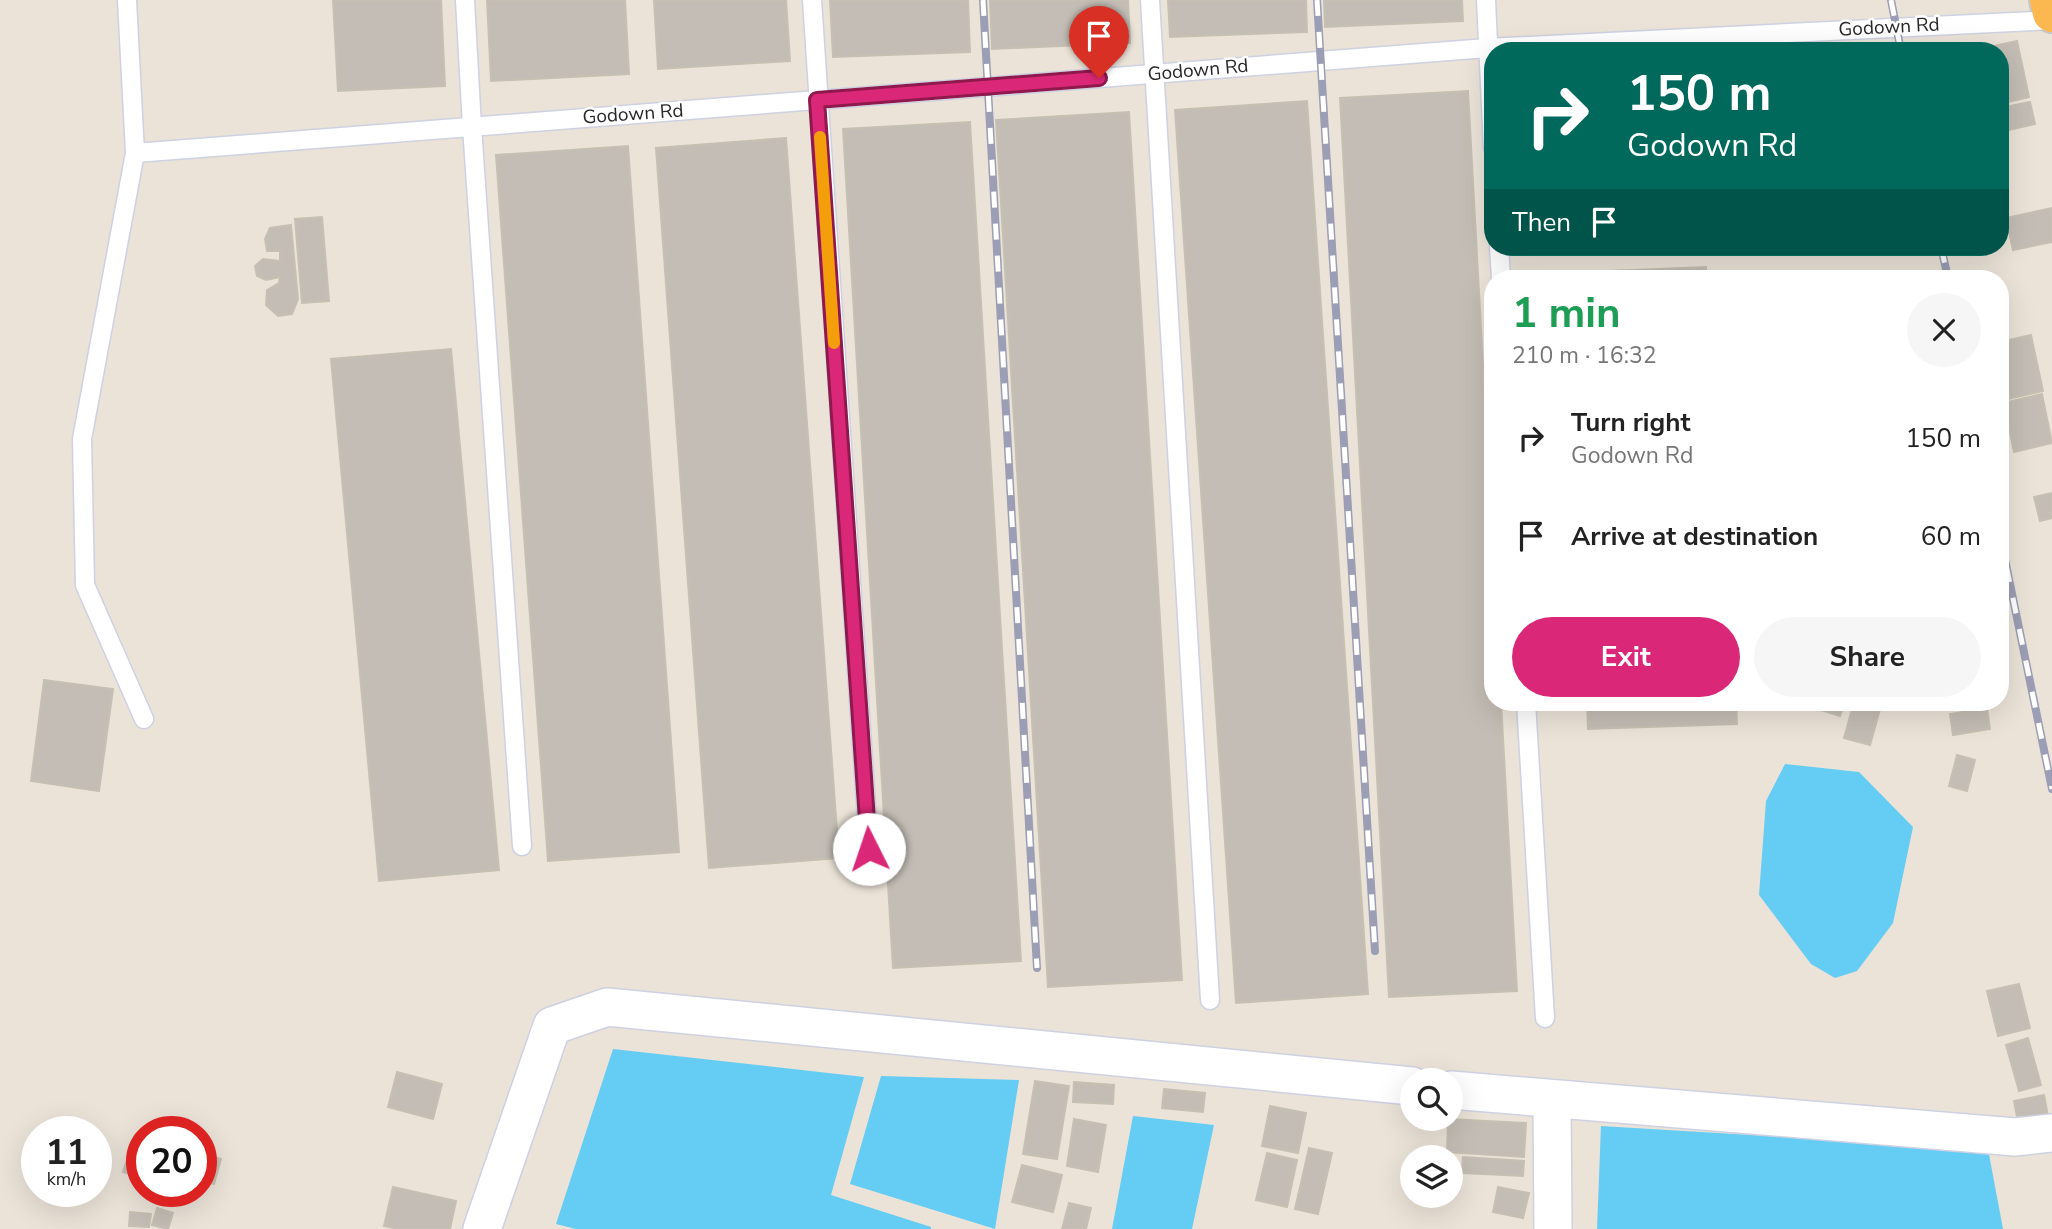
<!DOCTYPE html>
<html lang="en">
<head>
<meta charset="utf-8">
<style>
  body { margin:0; font-family:"Nunito Sans",sans-serif; background:#f6f6f6; color:#222; height:100vh; display:flex; flex-direction:column; font-size:26px; white-space:nowrap }
  * { box-sizing:border-box; margin:0 }
  p { font-size:23px; color:#767676 }
  .icon { flex:none; width:38px; height:38px; fill:none; stroke:currentColor; stroke-width:2; stroke-linecap:round; stroke-linejoin:round }
  .map { position:relative; flex:1; overflow:hidden }
  .sheet { position:absolute; left:1484px; top:270px; width:525px; height:441px; display:flex; flex-direction:column; background:#fff; border-radius:28px; box-shadow:0 7px 28px #0002 }
  .sheet>* { flex:none }
  .top-card { position:absolute; left:1484px; top:42px; width:525px; height:214px; border-radius:28px; box-shadow:0 7px 28px #0002; background:#00695c; color:#fff; overflow:hidden }
  .buttons { position:absolute; left:1400px; top:1068px; display:grid; gap:14px }
  .buttons a { display:grid; place-items:center; width:63px; height:63px; border-radius:50%; background:#fff; box-shadow:0 7px 28px #0002; font-size:35px }
  .speed { position:absolute; left:21px; top:1116px; display:flex; gap:14px; font-size:35px; font-weight:700; text-align:center }
  .speed>* { display:grid; place-content:center; width:91px; height:91px; border-radius:50%; background:#fff; box-shadow:0 7px 28px #0002; line-height:1 }
  .speed small { font-size:18px; font-weight:400 }
  .speed .limit { border:10px solid #d22; background:#fff; color:#111 }
  .pin { position:absolute; display:grid; place-items:center; width:60px; height:60px; color:#fff; margin:-72px -30px; border-radius:50% 50% 50% 0; rotate:-45deg; box-shadow:0 0 7px #0007 }
  .pin .icon { rotate:45deg }
  .me { position:absolute; width:77px; margin:-38px; rotate:356deg; stroke-linejoin:round; filter:drop-shadow(0 0 5px #0008) }
  .turn { display:flex; align-items:center; gap:24px; height:147px; padding:0 28px; font-size:32px }
  .turn .icon { width:91px; height:91px; stroke-width:2.5 }
  .turn b { display:block; font-size:49px; line-height:60px }
  .then { display:flex; align-items:center; height:66px; padding:0 28px; background:#0003; gap:14px; font-size:26px }
  .round { display:grid; place-items:center; flex:none; width:74px; height:74px; border-radius:37px; background:#f6f6f6 }
  .overview { display:flex; align-items:center; justify-content:space-between; height:119px; padding:0 28px }
  h1 { font-size:42px; font-weight:700; line-height:52px; color:#1e9e55 }
  .action { display:flex; gap:14px; margin-top:auto; padding:14px 28px }
  .action a { flex:1; height:80px; border-radius:42px; background:#db2777; color:#fff; font-size:28px; font-weight:700; line-height:80px; text-align:center }
  .action a+a { background:#f6f6f6; color:#222 }
  ul { padding:0; list-style:none }
  li { display:flex; align-items:center; gap:21px; height:98px; padding:0 28px }
  li div { flex:1 }
  li b { display:block; font-size:26px }
  li em { font-style:normal }
  .map>svg:first-child { display:block }
  .water { fill:#65ccf4 }
  .building { fill:#c3bdb5; stroke:#c6c0b2; stroke-width:2 }
  .lines { fill:none; stroke-linecap:round; stroke-linejoin:round }
  .service-casing { stroke:#ced1e2; stroke-width:21 }
  .minor-casing { stroke:#ced1e2; stroke-width:40 }
  .trunk-casing { stroke:#c7c7c7; stroke-width:42 }
  .service { stroke:#fff; stroke-width:18 }
  .minor { stroke:#fff; stroke-width:37 }
  .trunk { stroke:#fbb851; stroke-width:38 }
  .rail-casing { stroke:#9b9eb4; stroke-width:8 }
  .rail { stroke:#fff; stroke-width:5; stroke-dasharray:16; stroke-linecap:butt }
  .route-casing { stroke:#8e194d; stroke-width:18 }
  .route { stroke:#db2777; stroke-width:12 }
  .slow { stroke:#f59e0b; stroke-width:12 }
  .labels { text-anchor:middle; dominant-baseline:central; stroke-width:5; stroke-linejoin:round; paint-order:stroke }
  .street-label { font-size:19px; fill:#282828; stroke:#fff }
</style>
</head>
<body>
<div class="map">
<svg width="2052" height="1229" viewBox="0 0 2052 1229">
  <rect width="100%" height="100%" fill="#ebe3d8"/>
  <path class="water" d="M1785 764 1859 772 1913 827 1893 923 1857 971 1835 978 1811 964 1759 895 1766 801Z
    M613 1049 864 1077 831 1195 931 1227V1229H576L556 1224Z
    M881 1076 1019 1080 995 1229 850 1184Z
    M1133 1116 1214 1125 1192 1229H1112Z
    M1601 1126 1988 1149 2003 1229H1597Z"/>
  <path class="building" d="M333 0H441L445 86 338 91Z
    M487 0H625L629 74 491 81Z
    M654 0H786L790 61 658 69Z
    M830 0H968L970 52 833 57Z
    M990 0H1128L1130 43 992 49Z
    M1168 0H1306L1307 32 1170 37Z
    M1324 0H1462L1463 21 1325 27Z
    M2017 41 2029 97 2000 104V51L1976 50Z
    M1468 91 1493 548V702H1501L1517 991 1389 997 1340 98Z
    M1307 101 1368 994 1236 1003 1175 110Z
    M2030 102 2035 124 2000 132V108Z
    M1129 112 1182 980 1048 987 996 120Z
    M970 122 1021 961 893 968 843 129Z
    M786 138 839 858 709 868 656 148Z
    M628 146 679 852 548 861 496 155Z
    M2052 208V242L2013 250 2006 218Z
    M322 217 329 301 302 303 295 219Z
    M291 225 298 299 292 314 278 316 266 305 267 290 279 283 280 277 266 280 257 276 255 266 263 259 280 261V251H267L265 239 270 228Z
    M1706 267V278H1563L1562 273Z
    M2031 335 2043 391 2008 399 2000 364V342Z
    M451 349 499 870 379 881 331 359Z
    M2042 394 2052 443 2014 452 2004 403Z
    M2052 493V518L2040 521 2034 497Z
    M44 680 113 689 99 791 31 781Z
    M1587 702H1736L1737 724 1588 729Z
    M1817 702H1845L1840 716 1815 708Z
    M1854 702H1882L1870 745 1844 738Z
    M1987 708 1990 729 1953 735 1950 714Z
    M1957 755 1975 760 1967 791 1949 786Z
    M2019 984 2030 1028 1998 1036 1987 991Z
    M2028 1038 2041 1085 2019 1091 2006 1045Z
    M397 1072 442 1084 433 1119 388 1107Z
    M1035 1081 1069 1086 1057 1159 1023 1154Z
    M1074 1082 1114 1085 1113 1104 1073 1102Z
    M1164 1089 1205 1093 1203 1112 1162 1108Z
    M2044 1095 2048 1116 2018 1122 2014 1101Z
    M1270 1106 1306 1113 1298 1153 1262 1146Z
    M1074 1119 1106 1125 1098 1172 1067 1166Z
    M1448 1119 1526 1123 1524 1157 1447 1152Z
    M135 1135 142 1137V1177L123 1172Z
    M1309 1148 1332 1153 1318 1214 1295 1209Z
    M1267 1153 1297 1160 1287 1207 1256 1200Z
    M203 1154 221 1159 214 1184 201 1181Z
    M1463 1157 1524 1161 1523 1176 1462 1173Z
    M1022 1165 1062 1175 1053 1212 1012 1202Z
    M393 1187 456 1201 450 1229H399L384 1226Z
    M1498 1187 1529 1193 1523 1218 1493 1212Z
    M1069 1203 1091 1208 1086 1229H1062Z
    M157 1208 173 1213 168 1229 152 1225Z
    M130 1212 151 1214 149 1227 129 1226Z"/>
  <g class="lines">
    <defs>
      <path id="service" d="M127 0 135 153 82 439 85 585 144 719
        M465 0 472 127 522 846
        M812 0 869 849
        M1150 0 1210 1000
        M1486 0 1493 148
        M135 153 1487 48 2052 20
        M1499 247 1501 278
        M1526 702 1545 1018"/>
      <path id="minor" d="M1451 1090 2015 1137 2052 1133
        M1552 1100 1553 1229
        M482 1229 552 1026 607 1007 1412 1086"/>
      <path id="trunk" d="M2049 0 2052 13"/>
    </defs>
    <use href="#service" class="service-casing"/>
    <use href="#minor" class="minor-casing"/>
    <use href="#trunk" class="trunk-casing"/>
    <use href="#service" class="service"/>
    <use href="#minor" class="minor"/>
    <use href="#trunk" class="trunk"/>
    <defs>
      <path id="rail" d="M983 0 1037 968
        M1317 0 1375 951
        M1891 0 1901 51
        M1941 247 1948 278
        M2000 535 2052 789"/>
    </defs>
    <use href="#rail" class="rail-casing"/>
    <use href="#rail" class="rail"/>
  </g>
  <g class="lines">
    <defs>
      <path id="route" d="M869 849 817 100 1099 78"/>
    </defs>
    <use href="#route" class="route-casing"/>
    <use href="#route" class="route"/>
    <path class="slow" d="M820 137 834 343"/>
  </g>
  <g class="labels">
    <g class="street-label">
      <text transform="translate(1889 27) rotate(-3)">Godown Rd</text>
      <text transform="translate(1198 70) rotate(-5)">Godown Rd</text>
      <text transform="translate(633 114) rotate(-4)">Godown Rd</text>
    </g>
  </g>
</svg>
<div class="buttons">
<a><svg class="icon" aria-label="search" viewBox="0 0 24 24"><circle cx="10" cy="10" r="6"/><path d="M15 15l6 6"/></svg></a>
<a><svg class="icon" aria-label="layers" viewBox="0 0 24 24"><path d="M12 4l9 5-9 5-9-5zM3 14l9 5 9-5"/></svg></a>
</div>
<div class="speed"><div>11<small>km/h</small></div><div class="limit">20</div></div>
<div class="pin" style="left:1099px;top:78px;background:#d93025"><svg class="icon" aria-label="arrive" viewBox="0 0 24 24"><path d="M6 21V4h12l-3 4 3 4H6"/></svg></div>
<svg class="me" style="left:869px;top:849px" viewBox="-20 -20 40 40"><circle r="19" fill="#fff"/><path d="M0-13L10 11 0 6-10 11z" fill="#db2777"/></svg>
<div class="top-card">
<div class="turn"><svg class="icon" aria-label="right" viewBox="0 0 24 24"><path d="M7 20v-9h11M14 6l5 5-5 5"/></svg><div><b>150 m</b>Godown Rd</div></div>
<div class="then">Then<svg class="icon" aria-label="arrive" viewBox="0 0 24 24"><path d="M6 21V4h12l-3 4 3 4H6"/></svg></div>
</div>
<section class="sheet">
<div class="overview"><div><h1>1 min</h1><p>210 m · 16:32</p></div><a class="round"><svg class="icon" aria-label="close" viewBox="0 0 24 24"><path d="M6 6l12 12M18 6L6 18"/></svg></a></div>
<ul>
<li><svg class="icon" aria-label="right" viewBox="0 0 24 24"><path d="M7 20v-9h11M14 6l5 5-5 5"/></svg><div><b>Turn right</b><p>Godown Rd</p></div><em>150 m</em></li>
<li><svg class="icon" aria-label="arrive" viewBox="0 0 24 24"><path d="M6 21V4h12l-3 4 3 4H6"/></svg><div><b>Arrive at destination</b></div><em>60 m</em></li>
</ul>
<div class="action"><a>Exit</a><a>Share</a></div>
</section>
</div>
</body>
</html>
